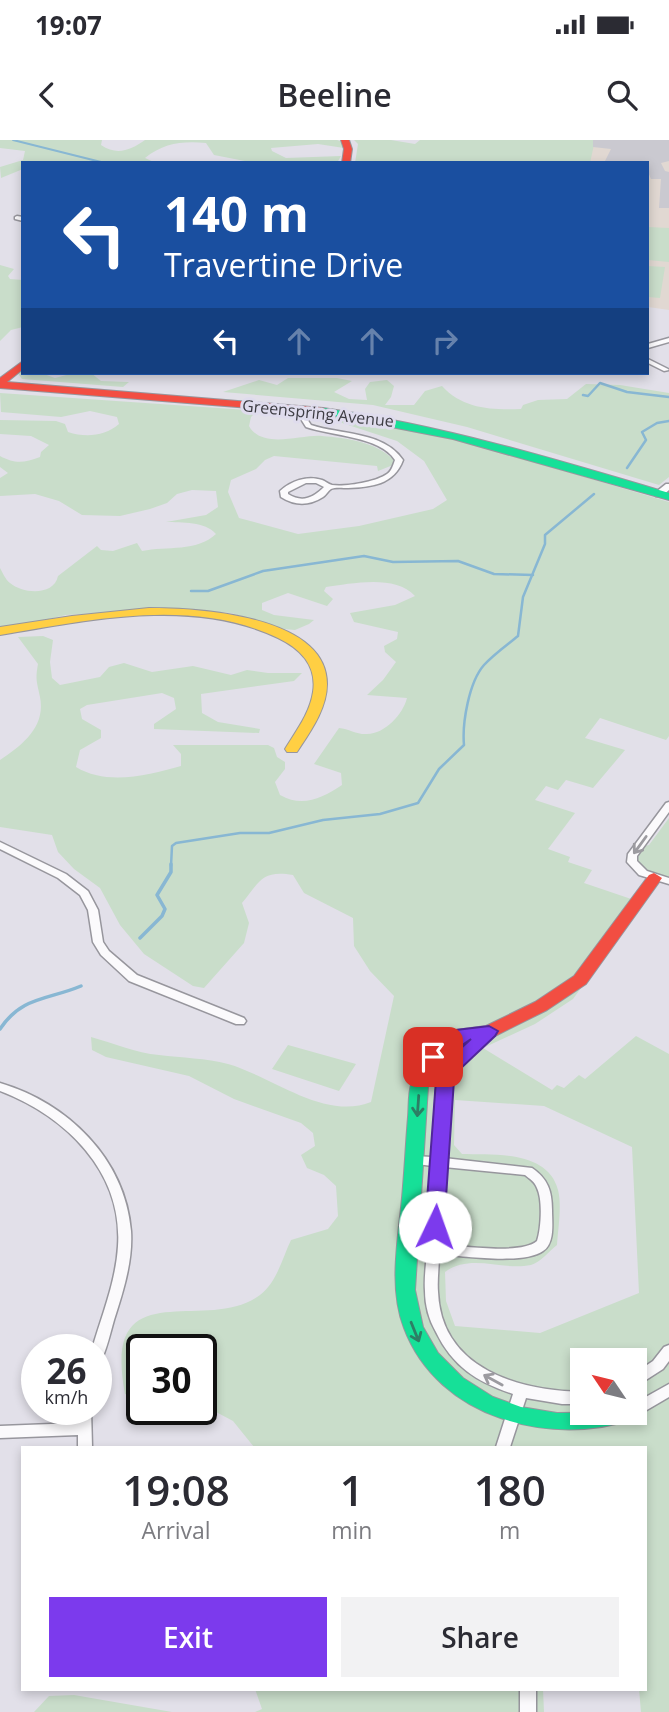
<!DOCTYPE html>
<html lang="en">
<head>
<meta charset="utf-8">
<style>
  body { margin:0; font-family:"Open Sans",sans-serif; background:#f2f2f3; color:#2b2b33; height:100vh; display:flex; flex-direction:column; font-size:26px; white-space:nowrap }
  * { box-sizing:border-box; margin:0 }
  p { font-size:23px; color:#7c7c81 }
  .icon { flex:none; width:38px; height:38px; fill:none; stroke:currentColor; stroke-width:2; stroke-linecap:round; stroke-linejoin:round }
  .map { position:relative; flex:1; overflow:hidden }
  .drawer { position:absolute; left:21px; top:1306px; width:626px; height:245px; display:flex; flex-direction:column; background:#fff; border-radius:0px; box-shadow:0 4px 10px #0003 }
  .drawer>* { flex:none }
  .banner { position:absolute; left:21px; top:21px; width:628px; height:214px; border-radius:0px; box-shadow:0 4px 10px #0003; background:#1a4fa0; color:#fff; overflow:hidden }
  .needle { width:46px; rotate:305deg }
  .fabs { position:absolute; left:570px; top:1208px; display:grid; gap:14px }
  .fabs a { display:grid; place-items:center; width:77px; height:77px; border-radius:0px; background:#fff; box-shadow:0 4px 10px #0003; font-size:35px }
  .speed { position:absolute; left:21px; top:1194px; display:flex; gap:14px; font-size:35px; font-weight:700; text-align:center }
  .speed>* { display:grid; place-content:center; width:91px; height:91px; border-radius:50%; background:#fff; box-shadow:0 4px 10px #0003; line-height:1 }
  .speed small { font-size:18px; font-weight:400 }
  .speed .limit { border:4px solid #111; border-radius:10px; background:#fff; color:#111 }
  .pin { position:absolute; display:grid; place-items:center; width:60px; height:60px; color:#fff; margin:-30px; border-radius:14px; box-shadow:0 4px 10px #0006 }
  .me { position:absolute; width:77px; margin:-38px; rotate:3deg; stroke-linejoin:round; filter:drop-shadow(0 0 5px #0008) }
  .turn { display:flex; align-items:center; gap:24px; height:147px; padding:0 28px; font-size:32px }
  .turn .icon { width:91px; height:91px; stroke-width:2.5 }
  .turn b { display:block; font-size:49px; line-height:60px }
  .lanes { display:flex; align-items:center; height:66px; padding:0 28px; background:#0003; justify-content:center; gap:35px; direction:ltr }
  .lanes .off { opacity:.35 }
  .eta { display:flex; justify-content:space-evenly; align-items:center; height:119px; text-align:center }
  .eta b { font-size:42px; font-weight:600; line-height:49px }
  .primary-button { display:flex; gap:14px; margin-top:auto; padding:14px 28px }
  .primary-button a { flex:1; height:80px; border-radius:0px; background:#7c3aed; color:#fff; font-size:28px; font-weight:600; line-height:80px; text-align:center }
  .primary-button a+a { background:#f2f2f3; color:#2b2b33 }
  .status { display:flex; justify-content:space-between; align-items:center; height:49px; padding:0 35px; background:#fff; direction:ltr }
  .status svg { height:19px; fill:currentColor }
  header { display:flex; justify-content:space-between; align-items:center; height:91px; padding:0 28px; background:#fff; font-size:32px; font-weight:600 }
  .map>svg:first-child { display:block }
  .education { fill:#e1d8d2 }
  .green { fill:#c9ddca; fill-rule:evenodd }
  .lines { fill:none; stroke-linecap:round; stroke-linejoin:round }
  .stream-far2 { stroke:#88b7d3; stroke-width:2 }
  .stream-far1 { stroke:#88b7d3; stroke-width:2.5 }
  .stream { stroke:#88b7d3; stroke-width:3.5 }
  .building { fill:#cac9d0 }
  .street-casing { stroke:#97969d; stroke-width:3 }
  .fast-casing { stroke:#97969d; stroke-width:2 }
  .slow-casing { stroke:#97969d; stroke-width:2 }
  .jam-casing { stroke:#97969d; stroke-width:2 }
  .street { fill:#fbfafc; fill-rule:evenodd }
  .fast { fill:#16e098; fill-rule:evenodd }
  .slow { fill:#ffcf43; fill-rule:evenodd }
  .jam { fill:#f24e42; fill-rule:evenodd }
  .oneway { stroke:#9c9ba0 }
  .oneway2 { stroke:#2d7e65 }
  .route { fill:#7c3aed; stroke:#51269a; stroke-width:2 }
  .labels { text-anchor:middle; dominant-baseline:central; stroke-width:6; stroke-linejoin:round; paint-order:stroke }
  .far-street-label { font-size:16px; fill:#3d3c43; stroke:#dfdced }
</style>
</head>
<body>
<div class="status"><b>19:07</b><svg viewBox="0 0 49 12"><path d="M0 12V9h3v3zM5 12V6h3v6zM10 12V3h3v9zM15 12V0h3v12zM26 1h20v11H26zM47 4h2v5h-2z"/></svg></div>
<header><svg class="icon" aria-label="back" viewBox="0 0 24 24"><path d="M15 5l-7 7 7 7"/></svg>Beeline<svg class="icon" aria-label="search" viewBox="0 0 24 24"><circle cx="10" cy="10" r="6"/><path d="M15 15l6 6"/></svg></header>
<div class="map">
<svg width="669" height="1572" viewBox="0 0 669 1572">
  <rect width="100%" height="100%" fill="#e2e0e9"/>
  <path class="education" d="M483 0H669V170L648 167V23H553Z"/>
  <path class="green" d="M0 0H102L101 5C117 16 131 10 145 0H337L346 3 344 8 318 4 271 8 272 11 286 18 341 16 337 23H255L214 15 206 3C182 1 164 3 145 18L156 23H23V29L1 38 0 27 23 20 25 11 0 8Z
    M354 0H391L415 4 420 0H595L590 23H355L358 4Z
    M648 87 669 88V122L648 120Z
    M0 125 14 129 8 136 10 139 23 140V187L11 190 0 201Z
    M648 126 665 127 660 158 648 157Z
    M23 230V233H41L55 238 74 233H91L101 241 129 242 123 247 22 239 17 232Z
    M288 238H337L352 241 334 252 349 259 367 260 365 249 370 242 387 240 394 246 391 257 385 265H414L425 251 442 246C463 269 491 270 521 269L523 265 538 260 567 259 586 244 620 245 669 253V337L659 345 467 287 373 265 223 252 259 240 277 245Z
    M0 253 247 270 256 272 251 277 249 286C262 310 302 294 322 296 347 298 376 302 394 320L393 325 378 331 377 326 274 316 265 320 256 329 231 340 228 352 239 378 298 394 359 386 433 369 447 360 424 321 397 301 339 282 333 277 426 290 669 362V596L666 600 600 578 585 598 625 610 593 648 566 640 558 650 546 646 535 660 575 673 548 709 570 717 568 722 592 730 584 743 643 763 573 859 535 884 483 908 552 950 557 945 564 948 579 935 585 939 636 896 669 914V1572H641L639 1549H646V1307H254L233 1281 201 1264V1209H142V1260L125 1254C101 1128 206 1196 260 1155 277 1142 282 1119 291 1100L328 1089 338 1076 336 1046 324 1035 307 1028 301 1015 315 1006 313 993 301 983 234 959 189 936 106 917 92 910 91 897C113 903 136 913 159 915 182 918 206 918 228 924 271 936 325 981 371 962L394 856 370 831 354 806 353 778 304 753 293 735C262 730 260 741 242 763L249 783 244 803 204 848 193 846 144 814 120 785 100 748 74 729 58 712 52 695 0 687V620C22 605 46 587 40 557 37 542 35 540 38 524L18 497 43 496 53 500 50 522 52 538 60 545 100 537 109 527 124 523 152 532 193 526 231 535 247 530 268 533H302L294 541 201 554 202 573 218 582 260 589 259 593 154 589V584L176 569 174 558 162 553 87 565 80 569 82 579 101 590V598L80 610 76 627C107 646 149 635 181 626V614L173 605H268L274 608 277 617 285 622V629L275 642 280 655C303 668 322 658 342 645L341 633 314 624 339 588C349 589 358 595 367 594 385 594 403 574 407 558L367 555 383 540 396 522 385 512 384 506 397 499 398 492 354 482 350 473 395 465 415 456C395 434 351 444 326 447L324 451 333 459 327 466 288 453 262 463V470L274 475 314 480 309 484 295 490 284 489 231 473 194 470 130 471 66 475 0 490V428C3 433 5 439 10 443 23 454 54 456 58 436L97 406 101 410 113 411 137 403 142 411C167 406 197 412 216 394 205 381 182 383 166 382L206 375 218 367 216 351 192 350 177 354 167 363 150 369 120 376 82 375 59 361 35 354 0 356V338L8 333 0 327V316C15 324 24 323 40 317L41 312 49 305 31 296 0 294V280L56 281 65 284 68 292C86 298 105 296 119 284L117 277 90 271 61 277 1 272ZM455 960 544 966 632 1007 639 1153 540 1193 455 1186 446 1161 445 1132C472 1113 501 1131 531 1125 541 1122 549 1111 557 1105 558 1089 562 1065 558 1050 548 1010 492 1015 462 1014L454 1005ZM583 1220H635V1272H583Z
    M669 678V738L643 730 636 719 644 706 649 705Z
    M288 905 356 924 339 951 272 929Z
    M255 1549H543L544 1572H255L262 1569Z
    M74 1555 172 1572H34L49 1556Z"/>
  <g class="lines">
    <path class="stream-far2" d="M13 0 105 23"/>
    <path class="stream-far1" d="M583 255 588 256 600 243 627 252 669 257
      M627 328 646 300 642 292 657 283 669 281
      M191 451H208L263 431 364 416 393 422 458 421 494 434 533 435
      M171 726 172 706 176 703 240 693H269L323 680 380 674 418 663 439 629 464 605C462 583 469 542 484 525 494 514 507 505 518 496L523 457 545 404V395L594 354"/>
    <path class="stream" d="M140 798 162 776 165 769 157 755 171 732V724
      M0 889C22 856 48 860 81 846"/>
  </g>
  <path class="building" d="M593 0H669V21L661 23 665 31 669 32V68H659L661 39H651L648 32V23H604L611 9 593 7Z"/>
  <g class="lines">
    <defs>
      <path id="street" d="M17 76 23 77V81L15 79V77Z
        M669 198V202L648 208V204Z
        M648 219 668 229 669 230 664 231 648 223Z
        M304 268 309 269 305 276 311 285C341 295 383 291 403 320 394 345 371 347 348 348 343 348 335 347 331 349 328 351 326 355 323 357 309 366 295 366 281 357L280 351C291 341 307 335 322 340 325 341 328 344 332 345 345 347 376 342 387 334 392 331 393 325 395 320 380 296 331 296 306 287L299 276ZM306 343H316L324 347C313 358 302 363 288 354V352Z
        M666 344H669V350L662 356H656V352Z
        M669 662V672L637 716V721L647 731 669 738V744L639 735 627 722 628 714 666 663Z
        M0 702 66 734 88 751 98 770 103 802 109 811 137 835 244 878 246 881 244 884H236L129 841 101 815 93 802 88 770 80 755 58 738 0 709Z
        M489 888 493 889 495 892 493 895 458 927 448 950 444 1018 532 1028C548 1039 552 1051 552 1070 552 1083 555 1103 543 1111 524 1125 462 1116 439 1114 439 1127 437 1140 438 1152 441 1229 519 1251 583 1252V1264H562L526 1258 510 1307H496L513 1254C477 1242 453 1227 436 1192 429 1180 425 1165 425 1151 424 1138 426 1125 427 1113L405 1109 403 1106 405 1103 409 1101 427 1103 432 1026 410 1023 408 1020 410 1017 414 1016 432 1017 436 950 449 922 485 889ZM444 1027 525 1035C530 1039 535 1042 537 1048 543 1060 541 1089 537 1101 521 1115 461 1106 440 1104Z
        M0 943C67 963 125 1018 131 1091 133 1121 123 1152 114 1180 110 1194 107 1208 101 1221L96 1222V1209H92C102 1175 116 1141 118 1106 123 1031 65 976 0 951Z
        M669 1205V1221L663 1229 635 1247V1233L653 1221 664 1207Z
        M669 1244V1257L640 1274 635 1276 630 1274 629 1272H635V1263Z
        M77 1269H91L92 1307H78V1295L0 1298V1286L77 1283Z
        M520 1549H536V1572H520Z"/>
      <path id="fast" d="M323 268C441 285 555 319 669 353V360L453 299 319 273V269Z
        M438 906 444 908 447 912 428 947 415 1150 423 1187 438 1213 463 1238 493 1257 521 1267 557 1273 635 1272V1265L640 1272 637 1278C552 1308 438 1279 404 1188 387 1144 400 1091 403 1046 405 1023 406 1000 408 977 409 967 408 954 411 945 416 932 425 920 432 908Z"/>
      <path id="slow" d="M149 468C197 468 327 475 327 544 327 569 310 592 297 612H287L285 609C296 591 310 573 313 552 317 526 301 509 278 498 192 457 91 480 0 495V487L72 476Z"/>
      <path id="jam" d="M341 0H349L352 9 350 23H342L344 9Z
        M23 221V229L7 242 323 268 328 271 323 274 0 248V238Z
        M654 733 662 738 586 844 547 870 495 896 466 899 444 916H432L429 912 432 908 456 890 486 886 535 862 574 836 649 735Z"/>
    </defs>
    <use href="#street" class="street-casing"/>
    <use href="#fast" class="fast-casing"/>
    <use href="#slow" class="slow-casing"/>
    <use href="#jam" class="jam-casing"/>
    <use href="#street" class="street"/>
    <use href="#fast" class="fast"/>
    <use href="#slow" class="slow"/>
    <use href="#jam" class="jam"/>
  </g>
  <defs><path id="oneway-shaft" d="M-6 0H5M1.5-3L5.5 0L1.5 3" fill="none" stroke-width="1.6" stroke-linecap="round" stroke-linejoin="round" transform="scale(1.75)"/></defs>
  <g class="oneway">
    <use href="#oneway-shaft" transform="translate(640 705) rotate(126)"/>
    <use href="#oneway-shaft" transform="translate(493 1240) rotate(-151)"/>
  </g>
  <g class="oneway2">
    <use href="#oneway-shaft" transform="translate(418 966) rotate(94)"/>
    <use href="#oneway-shaft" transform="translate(415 1192) rotate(68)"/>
  </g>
  <path class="route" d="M489 886 498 891 495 896 460 929 454 940 444 1087 442 1092 435 1094 428 1092 425 1087 436 940 447 921 471 899 439 921 433 923 424 917 456 890Z"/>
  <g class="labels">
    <g class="far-street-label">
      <text transform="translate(318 273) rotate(6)">Greenspring Avenue</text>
    </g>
  </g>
</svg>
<div class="fabs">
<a><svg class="needle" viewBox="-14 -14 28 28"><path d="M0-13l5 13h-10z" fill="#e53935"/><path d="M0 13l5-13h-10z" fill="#7c7c81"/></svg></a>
</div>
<div class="speed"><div>26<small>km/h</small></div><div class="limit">30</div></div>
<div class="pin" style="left:433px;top:917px;background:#d93025"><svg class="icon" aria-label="arrive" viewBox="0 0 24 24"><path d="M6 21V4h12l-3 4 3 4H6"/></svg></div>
<svg class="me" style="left:435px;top:1087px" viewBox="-20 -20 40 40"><circle r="19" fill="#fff"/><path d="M0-13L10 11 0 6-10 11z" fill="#7c3aed"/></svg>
<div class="banner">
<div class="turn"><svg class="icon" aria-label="left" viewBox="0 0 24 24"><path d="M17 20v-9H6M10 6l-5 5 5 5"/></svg><div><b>140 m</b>Travertine Drive</div></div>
<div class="lanes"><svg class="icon" aria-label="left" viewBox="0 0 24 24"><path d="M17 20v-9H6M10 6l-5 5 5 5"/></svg><svg class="icon off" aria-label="ahead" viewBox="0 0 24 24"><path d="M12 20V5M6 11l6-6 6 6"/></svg><svg class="icon off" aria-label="ahead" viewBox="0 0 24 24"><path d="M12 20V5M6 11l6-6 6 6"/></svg><svg class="icon off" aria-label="right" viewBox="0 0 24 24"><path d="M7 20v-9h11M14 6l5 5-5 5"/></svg></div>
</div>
<section class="drawer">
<div class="eta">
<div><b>19:08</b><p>Arrival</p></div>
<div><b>1</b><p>min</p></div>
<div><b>180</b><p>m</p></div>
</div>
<div class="primary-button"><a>Exit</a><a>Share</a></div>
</section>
</div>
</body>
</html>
